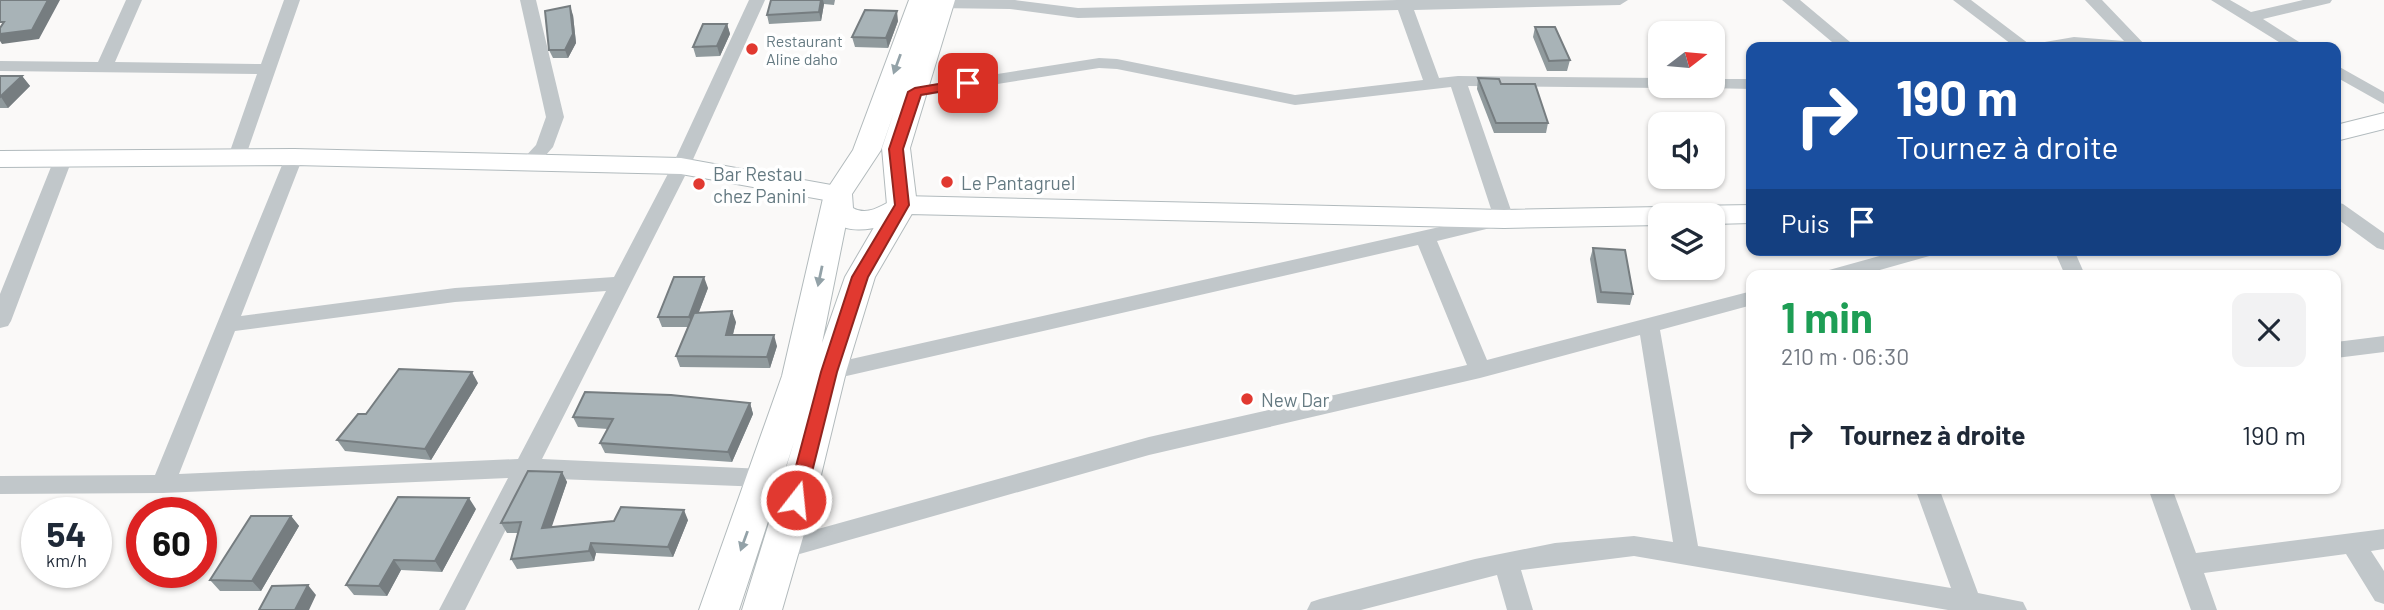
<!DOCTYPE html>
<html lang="fr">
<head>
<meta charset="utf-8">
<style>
  body { margin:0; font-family:Barlow,sans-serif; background:#f2f2f3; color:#1f2937; height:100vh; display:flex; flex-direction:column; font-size:26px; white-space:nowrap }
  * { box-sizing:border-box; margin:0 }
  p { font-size:23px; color:#747a83 }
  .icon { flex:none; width:38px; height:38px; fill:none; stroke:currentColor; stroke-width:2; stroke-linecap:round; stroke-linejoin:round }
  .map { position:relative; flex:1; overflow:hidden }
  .panel { position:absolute; left:1746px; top:270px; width:595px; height:224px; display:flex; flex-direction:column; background:#fff; border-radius:14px; box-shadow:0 2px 5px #0004 }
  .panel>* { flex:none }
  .top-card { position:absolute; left:1746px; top:42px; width:595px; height:214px; border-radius:14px; box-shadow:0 2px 5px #0004; background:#1a4fa0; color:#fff; overflow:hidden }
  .needle { width:46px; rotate:74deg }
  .fabs { position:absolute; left:1648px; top:21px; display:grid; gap:14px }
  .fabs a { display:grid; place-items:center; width:77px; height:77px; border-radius:14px; background:#fff; box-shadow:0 2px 5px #0004; font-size:35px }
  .speed { position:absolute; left:21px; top:497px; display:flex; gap:14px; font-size:35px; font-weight:700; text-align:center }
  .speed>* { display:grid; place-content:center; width:91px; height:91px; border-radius:50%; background:#fff; box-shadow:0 2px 5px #0004; line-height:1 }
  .speed small { font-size:18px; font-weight:400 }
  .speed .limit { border:10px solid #d22; background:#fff; color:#111 }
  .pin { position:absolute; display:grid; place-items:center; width:60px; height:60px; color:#fff; margin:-30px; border-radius:14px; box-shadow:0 4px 10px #0006 }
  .me { position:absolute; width:77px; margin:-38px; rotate:16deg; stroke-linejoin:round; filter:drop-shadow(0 0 5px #0008) }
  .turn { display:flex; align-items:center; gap:24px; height:147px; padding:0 35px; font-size:32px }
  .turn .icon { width:91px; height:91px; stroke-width:2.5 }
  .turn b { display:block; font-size:49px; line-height:60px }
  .then { display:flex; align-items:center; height:66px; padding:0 35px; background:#0003; gap:14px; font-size:26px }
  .round { display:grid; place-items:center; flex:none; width:74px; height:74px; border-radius:14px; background:#f2f2f3 }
  .head { display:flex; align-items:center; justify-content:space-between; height:119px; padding:0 35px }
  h1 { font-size:42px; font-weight:700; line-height:52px; color:#1e9e55 }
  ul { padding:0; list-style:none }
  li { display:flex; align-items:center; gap:21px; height:91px; padding:0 35px }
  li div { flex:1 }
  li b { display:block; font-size:26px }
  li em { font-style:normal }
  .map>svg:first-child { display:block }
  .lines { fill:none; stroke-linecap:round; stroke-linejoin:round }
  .secondary-casing { stroke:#b1babd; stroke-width:2 }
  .primary-casing { stroke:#b2babc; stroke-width:2 }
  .street { fill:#c1c7ca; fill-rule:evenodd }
  .secondary { fill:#fff; fill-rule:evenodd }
  .primary { fill:#fff; fill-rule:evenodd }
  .wall { fill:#909a9d }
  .shaded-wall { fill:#767d80 }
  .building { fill:#a8b3b7; stroke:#767d80; stroke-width:2 }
  .oneway { fill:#93a2a8 }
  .route { fill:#e13930; stroke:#92251f; stroke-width:2 }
  .poi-dot { fill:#e13930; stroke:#fff; stroke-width:2.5 }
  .labels { text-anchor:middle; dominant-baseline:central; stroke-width:7; stroke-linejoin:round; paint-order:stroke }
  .far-poi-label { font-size:16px; fill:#657a82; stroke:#fff; text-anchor:start }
  .poi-label { font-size:19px; fill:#657a82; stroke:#fff; text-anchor:start }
</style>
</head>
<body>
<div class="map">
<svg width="2384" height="610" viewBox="0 0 2384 610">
  <rect width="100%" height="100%" fill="#faf9f8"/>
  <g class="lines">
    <defs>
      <path id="secondary" d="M2384 113V129L2336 141V125Z
        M294 149 681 158 848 188 852 194 853 208C870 218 886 201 902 196L1504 210 1661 207 1671 210 1674 215 1678 209 1688 206 1752 205V223L1713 224V215H1661V225L1504 228 908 214C884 231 827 243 825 200L681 174 294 165 0 167V151Z"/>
      <path id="primary" d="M909 0H955L910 148 917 205 875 277 846 372 821 475 782 610H742L794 442 739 610H699L782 376 824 194 853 150ZM894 112 882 148 887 205 845 277 822 343 852 194 881 150Z"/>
    </defs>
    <use href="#secondary" class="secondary-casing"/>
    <use href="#primary" class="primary-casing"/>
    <path class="street" d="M126 0H142L115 62 261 64 284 0H300L244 161 237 163 228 157 257 74 0 71V61L98 62Z
      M520 0H536L564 117 553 147 538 164 531 166 522 160 536 145 546 117Z
      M749 0H765L690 166 542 459 766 469 774 471 778 478 774 485 766 487 532 478 465 610H439L508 478 163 493 0 494V476L155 475 287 153 294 151 303 157 241 316 455 288 614 277 672 166ZM606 291 518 459 179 474 235 331 455 302Z
      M942 0H1015L1078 8 1397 0H1628L1620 5 1414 10 1439 78 1458 76 1661 78V86H1668L1661 88 1468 86 1514 219 1511 223 1437 241 1487 360 1752 291V305L1660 330 1698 546 1951 588 1915 488H1939L1978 593 2023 602 2027 610H1948L1634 556 1521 570 1533 610H1507L1497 575 1361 610H1307L1311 602 1320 599 1475 559 1555 543 1634 536 1673 542 1640 335 1480 378 1149 455 782 559 773 556 769 549 773 542 782 539 1149 437 1467 365 1418 245 829 380 821 378 818 372 821 366 829 364 1493 215 1451 87 1295 105 1117 69 1099 68 915 97 906 92 915 87 1099 58 1117 59 1295 95 1423 80 1398 10 1078 18 1010 9 936 8 934 5 936 2Z
      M1782 0H1800L1856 47H1838Z
      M1953 0H1971L2033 47H2015Z
      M2085 0H2102L2147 47H2037L2039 43 2074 37 2124 41Z
      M2211 0H2230L2251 12 2303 0H2332L2330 3 2263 19 2307 47H2287Z
      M2336 65 2384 92V104L2336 77Z
      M1713 79H1752V89L1707 88 1706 86H1713Z
      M64 151 73 157 11 321 8 326 0 328V294L55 157Z
      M2336 202 2343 204 2384 233V250L2377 248 2336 218Z
      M1901 250H1936L1933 255 1862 275H1826L1829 270Z
      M2054 250H2074L2085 275H2065Z
      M2384 336V352L2336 358V342Z
      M2148 488H2172L2196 553 2384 529V549L2371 551 2384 571V604L2375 601 2346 554 2204 573 2217 610H2191Z"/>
    <use href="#secondary" class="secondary"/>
    <use href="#primary" class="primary"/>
  </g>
  <path class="wall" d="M771 0H835L834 5 824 4 821 21 769 24 767 15Z
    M573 15 576 43 568 58H553L549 50Z
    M898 21 888 48 855 47 852 37Z
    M727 24 730 34 720 56 696 57 693 47Z
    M1535 27 1570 60 1567 71H1547L1533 37Z
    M0 76H22L30 86 8 108H0Z
    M1478 78 1501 84 1548 123 1546 133H1494L1477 89Z
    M1593 248 1633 294 1630 305 1597 303 1590 259Z
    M708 288 699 312 736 322 733 335 777 346 770 368 680 367 676 356 688 327H662L658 317Z
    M478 383 431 460 345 451 337 440 366 414Z
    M750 403 753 414 732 462 605 453 600 443 608 429 578 427 573 417Z
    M562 472 567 482 551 527 688 520 673 557 596 553 594 561 517 569 511 559 518 533H507L501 523Z
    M476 509 442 572 401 570 387 596 354 595 346 585Z
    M291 516 299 526 261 591H220L210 580Z"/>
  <path class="shaded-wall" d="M48 0H60L39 39 2 44 0 41V34Z
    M821 0H823L824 4 821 21 819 12Z
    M570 6 573 15 576 43 568 58 565 50Z
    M897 11 898 21 888 48 886 38Z
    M727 24 730 34 720 56 717 46Z
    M22 76 30 86 8 108 1 97Z
    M704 277 708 288 693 327 689 317Z
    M732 311 736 322 730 345 726 335Z
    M774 335 777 346 770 368 767 357Z
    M472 372 478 383 431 460 425 449Z
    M750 403 753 414 732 462 728 452Z
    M562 472 567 482 548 538 542 528Z
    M469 498 476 509 442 572 435 561Z
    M684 510 688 520 673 557 668 547Z
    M291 516 299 526 261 591 252 581Z
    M591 543 596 553 594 561 589 551Z
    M394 560 401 570 387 596 379 586Z
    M308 585 316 595 309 610H295Z"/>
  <path class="building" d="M0 0H48L32 30 0 34V28L4 22H0Z
    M771 0H821L819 12 767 15Z
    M570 6 573 34 565 50H549L545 11Z
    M865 10 897 11 886 38 852 37Z
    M703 24H727L717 46 693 47Z
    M1535 27H1555L1570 60 1549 61Z
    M0 76H22L0 97Z
    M1478 78 1499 79 1501 84H1535L1548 123H1496Z
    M1593 248 1625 250 1633 294 1601 292Z
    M674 277H704L689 317H658Z
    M732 311 726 335H774L767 357 676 356 694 313Z
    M399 369 472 372 425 449 337 440 358 414H366Z
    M585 392 671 395 750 403 728 452 600 443 613 419 573 417Z
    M528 471 562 472 542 528 614 521 621 507 684 510 668 547 591 543 589 551 511 559 521 522 501 523Z
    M398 497 469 498 435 561 394 560 379 586 346 585Z
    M251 516H291L252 581 210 580Z
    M308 585 295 610H259L272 586Z"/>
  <defs><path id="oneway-solid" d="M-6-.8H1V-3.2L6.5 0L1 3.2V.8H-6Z" transform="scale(1.75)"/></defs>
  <g class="oneway">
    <use href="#oneway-solid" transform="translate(897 64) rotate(110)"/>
    <use href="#oneway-solid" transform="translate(820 276) rotate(102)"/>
    <use href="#oneway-solid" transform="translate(744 541) rotate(110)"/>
  </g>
  <path class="route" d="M968 79 973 80V86L921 95 903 149 909 205 868 277 837 372 805 500 803 505 796 507 790 505 787 500 821 372 852 277 895 205 889 149 908 92 915 88Z"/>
  <g class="poi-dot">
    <circle cx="752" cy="49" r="7"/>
    <circle cx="947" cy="182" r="7"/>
    <circle cx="699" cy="184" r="7"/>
    <circle cx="1247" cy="399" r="7"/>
  </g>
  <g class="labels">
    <g class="far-poi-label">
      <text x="766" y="40">Restaurant<tspan x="766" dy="18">Aline daho</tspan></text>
    </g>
    <g class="poi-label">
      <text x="713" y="173">Bar Restau<tspan x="713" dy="22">chez Panini</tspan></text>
      <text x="961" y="182">Le Pantagruel</text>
      <text x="1261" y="399">New Dar</text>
    </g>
  </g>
</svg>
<div class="fabs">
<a><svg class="needle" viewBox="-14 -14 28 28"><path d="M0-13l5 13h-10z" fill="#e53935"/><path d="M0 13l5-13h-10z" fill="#747a83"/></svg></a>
<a><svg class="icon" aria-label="sound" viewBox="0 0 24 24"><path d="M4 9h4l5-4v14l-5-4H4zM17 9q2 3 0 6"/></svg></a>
<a><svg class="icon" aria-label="layers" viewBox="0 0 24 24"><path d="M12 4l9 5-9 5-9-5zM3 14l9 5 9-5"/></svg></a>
</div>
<div class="speed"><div>54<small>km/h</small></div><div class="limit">60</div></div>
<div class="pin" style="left:968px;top:83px;background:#d93025"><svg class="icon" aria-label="arrive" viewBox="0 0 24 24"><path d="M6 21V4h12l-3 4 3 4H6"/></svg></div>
<svg class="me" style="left:796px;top:500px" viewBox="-20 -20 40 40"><circle r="17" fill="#e13930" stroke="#fff" stroke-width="3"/><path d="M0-11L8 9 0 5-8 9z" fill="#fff"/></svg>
<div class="top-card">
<div class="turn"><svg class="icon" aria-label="right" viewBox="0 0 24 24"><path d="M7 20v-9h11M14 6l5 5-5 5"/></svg><div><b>190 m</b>Tournez à droite</div></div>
<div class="then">Puis<svg class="icon" aria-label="arrive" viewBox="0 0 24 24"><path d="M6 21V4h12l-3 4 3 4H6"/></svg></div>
</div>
<section class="panel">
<div class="head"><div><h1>1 min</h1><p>210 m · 06:30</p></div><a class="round"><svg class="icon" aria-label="close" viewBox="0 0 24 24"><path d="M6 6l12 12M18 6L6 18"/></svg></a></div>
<ul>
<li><svg class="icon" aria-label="right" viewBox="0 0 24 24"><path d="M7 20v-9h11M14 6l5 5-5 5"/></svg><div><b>Tournez à droite</b></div><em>190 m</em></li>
</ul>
</section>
</div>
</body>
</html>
